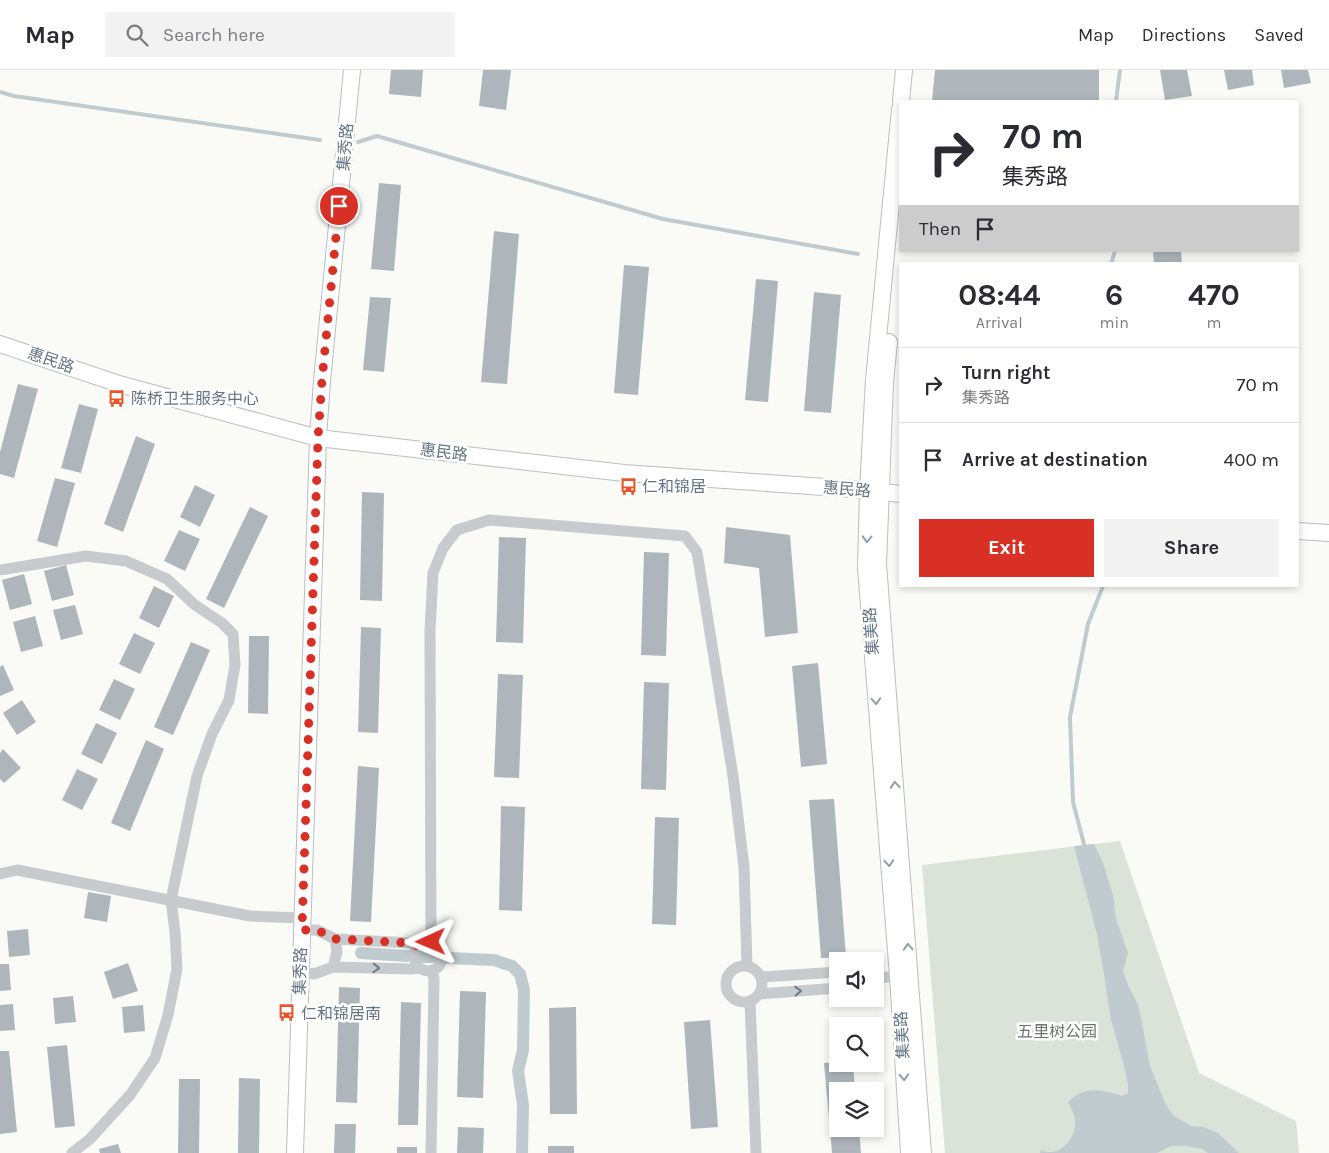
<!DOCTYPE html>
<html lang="en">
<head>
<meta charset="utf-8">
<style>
  body { margin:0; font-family:Karla,"Noto Sans SC",sans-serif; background:#f2f2f3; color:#2b2b33; height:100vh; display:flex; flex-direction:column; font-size:19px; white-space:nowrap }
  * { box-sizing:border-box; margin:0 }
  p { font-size:16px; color:#7c7c81 }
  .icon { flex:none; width:28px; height:28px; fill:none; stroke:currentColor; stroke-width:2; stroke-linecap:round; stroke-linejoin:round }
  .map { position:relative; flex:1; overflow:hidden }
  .drawer { position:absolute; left:899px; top:192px; width:400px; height:325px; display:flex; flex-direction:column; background:#fff; border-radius:0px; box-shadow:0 2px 8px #0003 }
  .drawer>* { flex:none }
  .hud { position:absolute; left:899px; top:30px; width:400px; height:152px; border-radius:0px; box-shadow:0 2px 8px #0003; background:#fff; color:#2b2b33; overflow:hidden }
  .tools { position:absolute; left:829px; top:882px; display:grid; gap:10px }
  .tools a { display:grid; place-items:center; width:55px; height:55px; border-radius:0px; background:#fff; box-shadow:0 2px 8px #0003; font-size:25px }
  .pin { position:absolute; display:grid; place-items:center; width:42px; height:42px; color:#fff; margin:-21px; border:2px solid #fff; border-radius:50%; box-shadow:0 1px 5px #0007 }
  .me { position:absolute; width:55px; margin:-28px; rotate:269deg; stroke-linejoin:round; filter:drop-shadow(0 0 4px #0008) }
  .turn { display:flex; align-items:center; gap:18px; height:105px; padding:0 20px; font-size:22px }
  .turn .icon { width:65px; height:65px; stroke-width:2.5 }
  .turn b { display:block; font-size:35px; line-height:42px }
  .then { display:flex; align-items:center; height:48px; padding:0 20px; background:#0003; gap:10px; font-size:19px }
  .eta { display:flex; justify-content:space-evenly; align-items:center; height:85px; text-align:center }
  .eta b { font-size:30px; font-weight:700; line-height:35px }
  .action { display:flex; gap:10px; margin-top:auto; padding:10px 20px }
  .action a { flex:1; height:58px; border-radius:0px; background:#d93025; color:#fff; font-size:20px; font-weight:700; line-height:58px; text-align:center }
  .action a+a { background:#f2f2f3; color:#2b2b33 }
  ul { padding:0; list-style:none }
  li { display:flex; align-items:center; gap:15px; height:75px; padding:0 20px; border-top:1px solid #e1e1e2 }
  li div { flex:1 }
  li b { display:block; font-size:19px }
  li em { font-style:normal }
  header { display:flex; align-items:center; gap:30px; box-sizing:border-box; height:70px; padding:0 25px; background:#fff; border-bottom:1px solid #e1e1e2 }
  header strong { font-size:24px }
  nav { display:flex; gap:28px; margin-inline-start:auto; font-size:18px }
  .search { width:350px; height:45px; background:#f2f2f3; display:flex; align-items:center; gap:12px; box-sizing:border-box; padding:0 18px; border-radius:0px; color:#7c7c81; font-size:19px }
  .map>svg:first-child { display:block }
  .green { fill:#dbe2d8 }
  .water { fill:#c0cbcf }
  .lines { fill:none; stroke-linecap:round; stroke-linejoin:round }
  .stream { stroke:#c0cbcf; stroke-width:4 }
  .canal { stroke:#c0cbcf; stroke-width:12 }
  .building { fill:#aeb6bc }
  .secondary-casing { stroke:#b9bfc3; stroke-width:18 }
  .street { stroke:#c7cbce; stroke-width:11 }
  .secondary { stroke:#fff; stroke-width:16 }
  .oneway { stroke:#929ea8 }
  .oneway2 { stroke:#697987 }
  .route { stroke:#d93025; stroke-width:9; stroke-dasharray:0 16.2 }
  .labels { text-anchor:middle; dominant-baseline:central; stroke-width:5; stroke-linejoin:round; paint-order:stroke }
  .street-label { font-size:16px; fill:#647583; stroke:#fff }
  .poi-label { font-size:16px; fill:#647583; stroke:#fff; text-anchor:start }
  .park-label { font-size:16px; fill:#677a63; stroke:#fff }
</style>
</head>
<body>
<header>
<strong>Map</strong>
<div class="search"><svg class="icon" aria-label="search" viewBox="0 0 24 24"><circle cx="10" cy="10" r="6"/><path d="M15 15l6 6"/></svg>Search here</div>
<nav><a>Map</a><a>Directions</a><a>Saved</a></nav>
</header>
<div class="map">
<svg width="1329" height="1083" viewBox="0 0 1329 1083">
  <rect width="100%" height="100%" fill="#fafaf7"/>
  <path class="green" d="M1120 771 1199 1003 1296 1051 1299 1083H945L922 795Z"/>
  <path class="water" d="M1094 774 1103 793 1113 825 1116 849 1128 883 1123 901 1128 915 1139 937 1150 996 1166 1035 1174 1046 1191 1056 1203 1057 1218 1063 1239 1083H1208L1202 1079 1186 1076H1171L1157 1083H1040L1041 1080C1043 1081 1046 1082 1049 1082 1062 1083 1074 1068 1075 1056 1076 1047 1072 1040 1068 1032 1085 1015 1101 1020 1122 1026L1128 1023V1014L1123 992 1111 950 1104 904 1097 864 1074 776Z"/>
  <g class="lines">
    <path class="stream" d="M0 22 14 26 320 70
      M1116 31 1120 0
      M358 72 377 66 663 149 858 184
      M1111 194 1115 181
      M1085 778 1073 732 1070 647 1088 554 1103 516"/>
    <path class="canal" d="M361 883 407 886
      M420 887H435
      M449 888 494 890 512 896 520 904 524 920 523 980 518 1001 523 1035 522 1083"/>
  </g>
  <path class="building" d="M391 0H423L421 27 389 24Z
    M483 0H511L506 40 479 36Z
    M935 0H1099V31H932Z
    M1160 0H1187L1192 26 1165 30Z
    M1224 0H1252L1254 15 1228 20Z
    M1281 0H1308L1311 13 1284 18Z
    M379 113 401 115 394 201 371 199Z
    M494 161 519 164 507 314 481 312Z
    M1153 181H1181L1182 194H1154Z
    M624 195 649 197 638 325 614 323Z
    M756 209 778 211 768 332 745 330Z
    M814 222 841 225 831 343 804 341Z
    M370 227 391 228 384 302 363 300Z
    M18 314 38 319 14 408 0 404V382Z
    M79 334 98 339 81 403 61 398Z
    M136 366 155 374 123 462 104 454Z
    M55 408 75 413 57 477 37 471Z
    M195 415 215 425 200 457 180 447Z
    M362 422 384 423 382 531 360 530Z
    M250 437 268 446 224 538 206 529Z
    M726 457 790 465 798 563 765 567 759 498 724 493Z
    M179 460 200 469 185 501 164 491Z
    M499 467 526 468 523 573 496 572Z
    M644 482 669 483 666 586 641 585Z
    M66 495 74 525 52 531 44 501Z
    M24 504 32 534 10 540 2 510Z
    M154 516 174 526 159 558 139 548Z
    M75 535 83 564 61 570 53 540Z
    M35 546 43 576 21 582 13 552Z
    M361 557 381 558 378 663 358 662Z
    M134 563 155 573 140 604 119 594Z
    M249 566H269L268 644 248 643Z
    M191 572 210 580 173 665 154 657Z
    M818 593 827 694 801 697 792 596Z
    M3 595 14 620 0 626V597Z
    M498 604 523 605 519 708 494 707Z
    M114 609 135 619 120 650 99 640Z
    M644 612 669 613 666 720 641 719Z
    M22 630 36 652 17 665 3 643Z
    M96 653 117 663 102 694 81 684Z
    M146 670 164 679 130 761 111 753Z
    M3 679 21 698 4 713 0 709V683Z
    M358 696 379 698 371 852 350 851Z
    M77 699 98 709 82 740 62 730Z
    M834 729 846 887 821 888 809 730Z
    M501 736 525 737 522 841 499 840Z
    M655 747 679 748 676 855 652 854Z
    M88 822 111 826 107 852 84 848Z
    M28 859 30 885 9 887 7 861Z
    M128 893 138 921 113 929 104 902Z
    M0 894H9L11 920 0 921Z
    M339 917 360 918 357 1033 336 1032Z
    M460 921 486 922 483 1028 457 1027Z
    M73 926 76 952 55 954 53 928Z
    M401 932 421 933 418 1055H398Z
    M13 934 15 960 0 961V935Z
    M143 935 145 961 124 963 122 937Z
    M576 937 577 1044H550L549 938Z
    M710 950 718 1057 691 1059 684 952Z
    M67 975 75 1056 55 1058 47 977Z
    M0 981H9L17 1062 0 1064Z
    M838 992V994H853L855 1021H838V1059H859L861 1083H832L824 993Z
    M239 1008 260 1009 259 1083H238Z
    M179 1009H200L199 1083H178Z
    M335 1054H356L355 1083H334Z
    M458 1057 484 1058 483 1083H457Z
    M118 1074 121 1083H100L99 1079Z
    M548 1076H574V1083H548Z
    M397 1077H417V1083H397Z"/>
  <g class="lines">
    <defs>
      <path id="secondary" d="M901 31 904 0
        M900 39 874 310 868 420 866 498 898 906 909 1083
        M889 272 885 313 878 494 923 1083
        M0 274 119 314 318 368 624 403 868 420 900 424
        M1298 461 1329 463
        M295 1083 318 368 322 311 352 0"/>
    </defs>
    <use href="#secondary" class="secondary-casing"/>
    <path class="street" d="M0 500 86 486 126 491 167 509 195 535 222 553 233 564 235 595 229 630 212 664 197 706 171 830 175 862 177 899 168 945 155 988 130 1025 90 1069 72 1083
      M0 804 17 800 250 846 302 848
      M335 869 411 873 418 876
      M431 872 430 560 433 503 443 478 457 460 489 450 685 466 697 482 733 706 744 797 747 896
      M726 914a18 18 0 1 1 36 0a18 18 0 1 1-36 0Z
      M333 897 411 899 419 898C447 913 450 865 424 873 412 876 412 889 419 898
      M300 902 314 904 333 897 337 882 335 869 317 860H302
      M761 907 838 902
      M875 908 903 906
      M759 924 838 918
      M750 931 756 1083
      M431 1083 434 909 432 900"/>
    <use href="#secondary" class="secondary"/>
  </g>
  <defs><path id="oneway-chevron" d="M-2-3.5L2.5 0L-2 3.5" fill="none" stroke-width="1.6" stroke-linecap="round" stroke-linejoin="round" transform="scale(1.25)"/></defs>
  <g class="oneway">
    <use href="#oneway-chevron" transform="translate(867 469) rotate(91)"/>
    <use href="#oneway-chevron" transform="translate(876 631) rotate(86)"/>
    <use href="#oneway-chevron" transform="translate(895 715) rotate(-94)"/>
    <use href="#oneway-chevron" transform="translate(889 793) rotate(86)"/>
    <use href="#oneway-chevron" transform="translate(908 877) rotate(-94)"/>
    <use href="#oneway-chevron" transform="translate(904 1007) rotate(87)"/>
  </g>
  <g class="oneway2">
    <use href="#oneway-chevron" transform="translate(376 898) rotate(2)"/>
    <use href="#oneway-chevron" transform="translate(798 921) rotate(-4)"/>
  </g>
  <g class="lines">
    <path class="route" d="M339 136 322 310 318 368 302 860H317L336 869 411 873 418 876 422 873 431 872"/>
  </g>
  <defs>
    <symbol id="bus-bare" viewBox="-9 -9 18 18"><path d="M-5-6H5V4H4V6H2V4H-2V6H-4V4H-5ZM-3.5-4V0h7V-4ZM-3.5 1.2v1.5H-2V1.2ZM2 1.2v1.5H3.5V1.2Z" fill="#e7552a" stroke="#fff" stroke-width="2.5" paint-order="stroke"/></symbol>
  </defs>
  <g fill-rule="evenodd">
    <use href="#bus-bare" x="104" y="316" width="25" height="25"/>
    <use href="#bus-bare" x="616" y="404" width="25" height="25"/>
    <use href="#bus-bare" x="274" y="930" width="25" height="25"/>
  </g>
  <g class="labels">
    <g class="street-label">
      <text transform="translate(345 77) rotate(-85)">集秀路</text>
      <text transform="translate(51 290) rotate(19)">惠民路</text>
      <text transform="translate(444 382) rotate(7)">惠民路</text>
      <text transform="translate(847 419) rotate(5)">惠民路</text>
      <text transform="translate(871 561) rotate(-94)">集美路</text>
      <text transform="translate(300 901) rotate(-88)">集秀路</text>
      <text transform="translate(902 965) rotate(-93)">集美路</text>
    </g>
    <g class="poi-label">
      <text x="131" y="328">陈桥卫生服务中心</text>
      <text x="642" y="416">仁和锦居</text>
      <text x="301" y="943">仁和锦居南</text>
    </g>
    <g class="park-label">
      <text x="1057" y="961">五里树公园</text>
    </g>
  </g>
</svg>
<div class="tools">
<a><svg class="icon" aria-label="sound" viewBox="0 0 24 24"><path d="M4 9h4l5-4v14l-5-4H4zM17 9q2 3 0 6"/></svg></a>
<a><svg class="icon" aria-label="search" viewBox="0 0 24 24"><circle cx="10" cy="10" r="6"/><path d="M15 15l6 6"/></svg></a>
<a><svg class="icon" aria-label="layers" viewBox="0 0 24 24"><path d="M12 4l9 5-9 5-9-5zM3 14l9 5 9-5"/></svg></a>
</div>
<div class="pin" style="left:339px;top:136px;background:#d93025"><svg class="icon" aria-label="arrive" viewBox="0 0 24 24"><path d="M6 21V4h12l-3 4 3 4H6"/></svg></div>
<svg class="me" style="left:431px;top:872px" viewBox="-20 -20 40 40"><path d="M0-17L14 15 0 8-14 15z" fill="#d93025" stroke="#fff" stroke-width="4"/></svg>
<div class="hud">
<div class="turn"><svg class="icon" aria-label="right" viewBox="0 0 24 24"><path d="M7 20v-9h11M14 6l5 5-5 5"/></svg><div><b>70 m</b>集秀路</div></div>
<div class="then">Then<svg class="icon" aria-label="arrive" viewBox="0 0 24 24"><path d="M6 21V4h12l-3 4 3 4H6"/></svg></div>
</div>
<section class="drawer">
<div class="eta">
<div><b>08:44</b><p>Arrival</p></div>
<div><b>6</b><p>min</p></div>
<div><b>470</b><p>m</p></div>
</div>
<ul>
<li><svg class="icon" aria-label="right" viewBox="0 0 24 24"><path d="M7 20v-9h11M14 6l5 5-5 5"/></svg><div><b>Turn right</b><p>集秀路</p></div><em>70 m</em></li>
<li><svg class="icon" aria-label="arrive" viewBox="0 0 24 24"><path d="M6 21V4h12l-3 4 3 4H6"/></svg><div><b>Arrive at destination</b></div><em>400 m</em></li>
</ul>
<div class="action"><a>Exit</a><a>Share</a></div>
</section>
</div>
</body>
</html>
